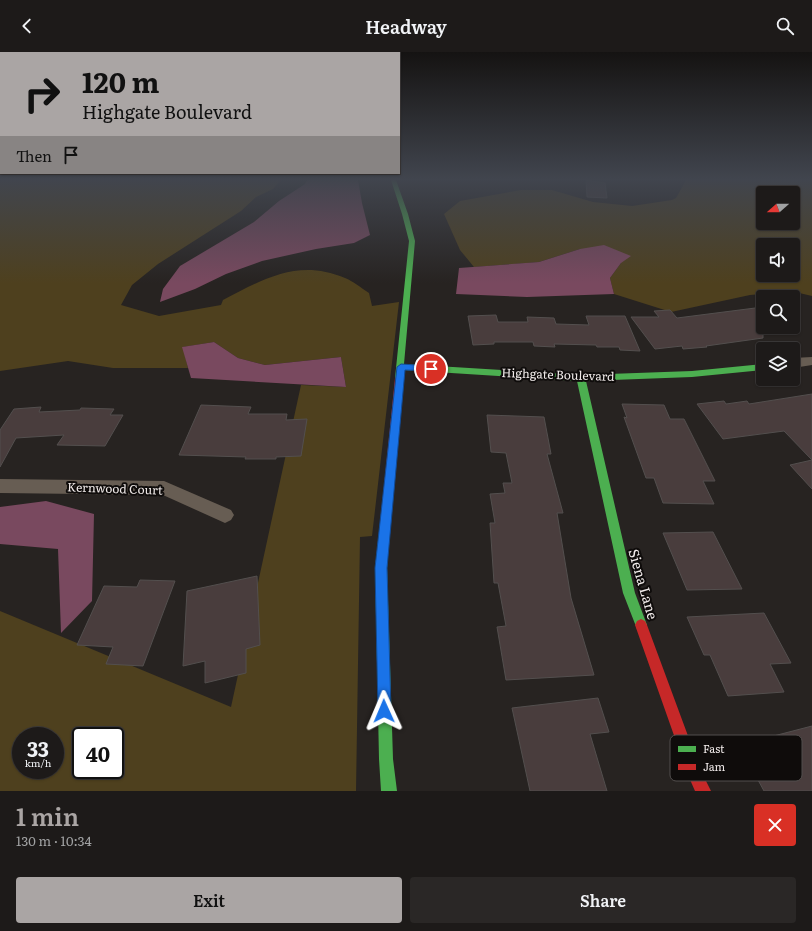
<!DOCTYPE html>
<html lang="en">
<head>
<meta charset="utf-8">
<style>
  body { margin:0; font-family:Literata,serif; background:#2a2726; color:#f1f3f6; height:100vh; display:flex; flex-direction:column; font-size:15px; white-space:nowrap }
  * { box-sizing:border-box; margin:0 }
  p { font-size:13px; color:#a0a1a2 }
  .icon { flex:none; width:22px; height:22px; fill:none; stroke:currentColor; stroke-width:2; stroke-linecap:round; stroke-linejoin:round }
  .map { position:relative; height:739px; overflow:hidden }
  .details { display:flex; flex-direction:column; background:#1d1a19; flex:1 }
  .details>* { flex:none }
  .banner { position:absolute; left:0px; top:0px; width:400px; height:122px; box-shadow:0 1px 3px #0004,0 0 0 1px #3b3838; background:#aaa5a4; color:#111; overflow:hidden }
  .needle { width:26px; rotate:249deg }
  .tools { position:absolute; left:756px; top:134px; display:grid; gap:8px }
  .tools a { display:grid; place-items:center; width:44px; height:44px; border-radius:4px; background:#1d1a19; box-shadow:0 1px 3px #0004,0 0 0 1px #3b3838; font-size:20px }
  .speed { position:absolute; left:12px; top:675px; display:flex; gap:8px; font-size:20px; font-weight:700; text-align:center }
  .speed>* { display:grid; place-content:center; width:52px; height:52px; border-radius:50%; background:#1d1a19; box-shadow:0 1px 3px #0004,0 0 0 1px #3b3838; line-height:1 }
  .speed small { font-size:10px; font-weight:400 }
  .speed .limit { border:2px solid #111; border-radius:6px; background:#fff; color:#111 }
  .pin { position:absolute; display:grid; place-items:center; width:34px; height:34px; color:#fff; margin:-17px; border:2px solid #fff; border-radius:50%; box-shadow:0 1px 4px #0007 }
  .me { position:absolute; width:44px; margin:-22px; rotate:359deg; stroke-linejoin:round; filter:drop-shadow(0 0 3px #0008) }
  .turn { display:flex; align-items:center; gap:14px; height:84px; padding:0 16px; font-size:18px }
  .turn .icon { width:52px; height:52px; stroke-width:2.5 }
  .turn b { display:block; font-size:28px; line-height:34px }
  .then { display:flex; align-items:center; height:38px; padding:0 16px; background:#0003; gap:8px; font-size:15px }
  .round { display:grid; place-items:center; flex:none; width:42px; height:42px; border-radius:4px; background:#2a2726 }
  .summary { display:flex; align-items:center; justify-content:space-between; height:68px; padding:0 16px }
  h1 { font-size:24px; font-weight:600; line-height:30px; color:#aaa5a4 }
  .primary-button { display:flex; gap:8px; margin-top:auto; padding:8px 16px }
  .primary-button a { flex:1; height:46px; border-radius:4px; background:#aaa5a4; color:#111; font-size:16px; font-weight:600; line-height:46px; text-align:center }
  .primary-button a+a { background:#2a2726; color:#f1f3f6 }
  header { display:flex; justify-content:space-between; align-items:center; height:52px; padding:0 16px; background:#1d1a19; font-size:18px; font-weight:600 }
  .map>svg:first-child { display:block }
  .green { fill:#4e401e; fill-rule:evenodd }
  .water { fill:#79495f }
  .building { fill:#493d3d; stroke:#534f4e }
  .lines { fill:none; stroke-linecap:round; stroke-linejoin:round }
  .street { fill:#675d53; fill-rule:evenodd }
  .fast { fill:#4caf50; fill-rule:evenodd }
  .jam { fill:#c62828; fill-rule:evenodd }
  .route { fill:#1a73e8; stroke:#114b97 }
  .labels { text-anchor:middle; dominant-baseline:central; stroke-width:4; stroke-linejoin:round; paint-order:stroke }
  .street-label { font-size:12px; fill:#f1ebea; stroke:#0f0c0b }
  .near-street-label { font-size:14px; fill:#f1ebea; stroke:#0f0c0b }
  .key { fill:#0f0c0b; stroke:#534f4e; stroke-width:1 }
  .key-label { font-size:11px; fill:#f1ebea }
</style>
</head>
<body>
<header><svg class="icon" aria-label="back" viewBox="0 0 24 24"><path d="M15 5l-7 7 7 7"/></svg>Headway<svg class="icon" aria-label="search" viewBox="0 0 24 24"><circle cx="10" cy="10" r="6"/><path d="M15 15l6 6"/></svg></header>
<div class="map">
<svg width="812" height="739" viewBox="0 0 812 739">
  <rect width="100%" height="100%" fill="#272321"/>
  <path class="green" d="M0 128H281L273 137 256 145 241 159 158 212 132 233 121 253 159 264 221 253 223 248C264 227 298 206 345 226 353 229 361 236 369 241L372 254 399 250 372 484 360 485 356 739H0V559L231 655 301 333 346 335 341 305 265 313 238 306 214 290 183 295 188 316H113L68 309 0 319ZM21 684H55V718H21ZM81 684H115V718H81Z
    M686 128H812V244L791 239 750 243 671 260 614 242 610 226 621 211 580 197 539 210 474 215 460 198 444 162 460 149 521 138H552L593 150 632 154 672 148 676 146ZM763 141H793V171H763ZM763 193H793V223H763Z"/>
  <path class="water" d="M307 128H358L362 151 370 183 354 191 316 197 262 209 226 222 195 237 160 250 163 237 180 214 254 170 279 149 305 132Z
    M604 193 631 204 621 211 610 226 614 242 527 245 456 242 459 216 539 210 580 197Z
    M214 290 238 306 265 313 341 305 346 335 191 326 182 295Z
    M46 449 94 462 92 549 61 581 58 497 0 492V455Z"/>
  <path class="building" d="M586 128 605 131 607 146 587 145Z
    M763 255V286L706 294 707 295 683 297 682 294 655 297 631 265H659L654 259 670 258 677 266Z
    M496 263 498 270H528L527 265 554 266 556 272 589 273 586 264H625L640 299 620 298 619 295H597L596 293 554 292 555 295 534 294 533 290H494V292L473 293 468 264Z
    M812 342V408L784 379 723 387 697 352 724 349 726 352 747 349 749 352Z
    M622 352 664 353 670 367H684L715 429H703L714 452 663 451 654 426H646L624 365 627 366Z
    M201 353 251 355 248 362H287L286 368 307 367 301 404 276 405V407H245L246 405 179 403Z
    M41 355 39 360 80 358 81 356 114 357 110 363H123L105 394 57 393 64 383 16 386 0 415V378L14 357Z
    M487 363 544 365 551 402H547L563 461H557L571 546 594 623 506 628 497 575 506 574 498 531H494L490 471H495L490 442 505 441 503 431H512L506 401 491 400Z
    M812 408V437L790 413Z
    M713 480 742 537 687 538 663 481Z
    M257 524 260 593 246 597V621L205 631V609L183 614 187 539Z
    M140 528 175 529 143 614 106 612 113 595 77 593 104 534 137 535Z
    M764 561 791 611 770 612 784 640 728 644 710 603H704L687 565Z
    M598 646 609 680 590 682 607 739H530L512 656Z
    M812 674V739H764L739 693Z"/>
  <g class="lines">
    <path class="street" d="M812 305V313L793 316V306Z
      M0 427 164 429 231 458 234 463 231 468 225 471 163 443 0 441Z"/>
    <path class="fast" d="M391 128H396L408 162 415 189 404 312 581 323 692 319 763 312V318L692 325 586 329 635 541 647 573 645 577 641 579 637 577 623 541 577 329 404 318 402 328 399 329 395 326 409 189 402 162Z
      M385 469 389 471 390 474 387 516 393 707 397 739H381L379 707 375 516 380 474 381 471Z"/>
    <path class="jam" d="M399 323 403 326 390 474 389 477 385 479 381 477 380 474 395 326Z
      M641 567 645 569 647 573 701 719 711 739H695L688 723 635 573 637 569Z"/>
  </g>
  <linearGradient id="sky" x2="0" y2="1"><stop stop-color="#151312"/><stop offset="0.55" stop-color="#41454e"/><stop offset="1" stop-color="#41454e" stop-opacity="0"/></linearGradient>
  <rect width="812" height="231" fill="url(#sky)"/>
  <path class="route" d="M401 312 431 314 435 317 431 319 405 318 387 516 391 659 389 664 384 666 380 664 378 659 375 516 397 315Z"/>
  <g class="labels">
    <g class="street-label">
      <text transform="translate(558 322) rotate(2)">Highgate Boulevard</text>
      <text transform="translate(115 436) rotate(2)">Kernwood Court</text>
    </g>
    <g class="near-street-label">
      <text transform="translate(644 532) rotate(74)">Siena Lane</text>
    </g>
  </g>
  <rect x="670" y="683" width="132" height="46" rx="6" class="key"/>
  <rect x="678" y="694" width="18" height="6" fill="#4caf50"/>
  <rect x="678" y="712" width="18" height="6" fill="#c62828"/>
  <g class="key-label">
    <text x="703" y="701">Fast</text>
    <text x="703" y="719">Jam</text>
  </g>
</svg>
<div class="tools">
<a><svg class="needle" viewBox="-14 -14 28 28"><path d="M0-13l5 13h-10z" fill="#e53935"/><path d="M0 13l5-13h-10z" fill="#a0a1a2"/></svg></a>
<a><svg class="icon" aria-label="sound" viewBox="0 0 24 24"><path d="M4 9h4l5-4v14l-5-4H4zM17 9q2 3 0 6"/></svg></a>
<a><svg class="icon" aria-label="search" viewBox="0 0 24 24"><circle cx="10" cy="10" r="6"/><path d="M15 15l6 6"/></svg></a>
<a><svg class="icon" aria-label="layers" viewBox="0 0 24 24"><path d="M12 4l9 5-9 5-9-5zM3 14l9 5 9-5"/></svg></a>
</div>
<div class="speed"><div>33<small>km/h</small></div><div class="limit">40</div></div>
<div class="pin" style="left:431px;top:317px;background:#d93025"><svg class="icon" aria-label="arrive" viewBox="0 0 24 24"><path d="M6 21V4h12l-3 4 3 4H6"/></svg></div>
<svg class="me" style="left:384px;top:659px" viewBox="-20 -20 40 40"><path d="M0-17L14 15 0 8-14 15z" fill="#1a73e8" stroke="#fff" stroke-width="4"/></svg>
<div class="banner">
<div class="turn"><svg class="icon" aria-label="right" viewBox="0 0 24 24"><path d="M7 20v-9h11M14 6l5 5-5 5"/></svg><div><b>120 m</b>Highgate Boulevard</div></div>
<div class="then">Then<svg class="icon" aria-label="arrive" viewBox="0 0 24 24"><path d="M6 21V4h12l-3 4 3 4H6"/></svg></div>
</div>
</div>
<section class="details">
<div class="summary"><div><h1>1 min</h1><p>130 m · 10:34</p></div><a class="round" style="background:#d93025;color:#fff"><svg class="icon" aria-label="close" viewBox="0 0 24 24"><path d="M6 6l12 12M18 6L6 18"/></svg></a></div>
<div class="primary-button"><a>Exit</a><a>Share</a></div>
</section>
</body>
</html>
